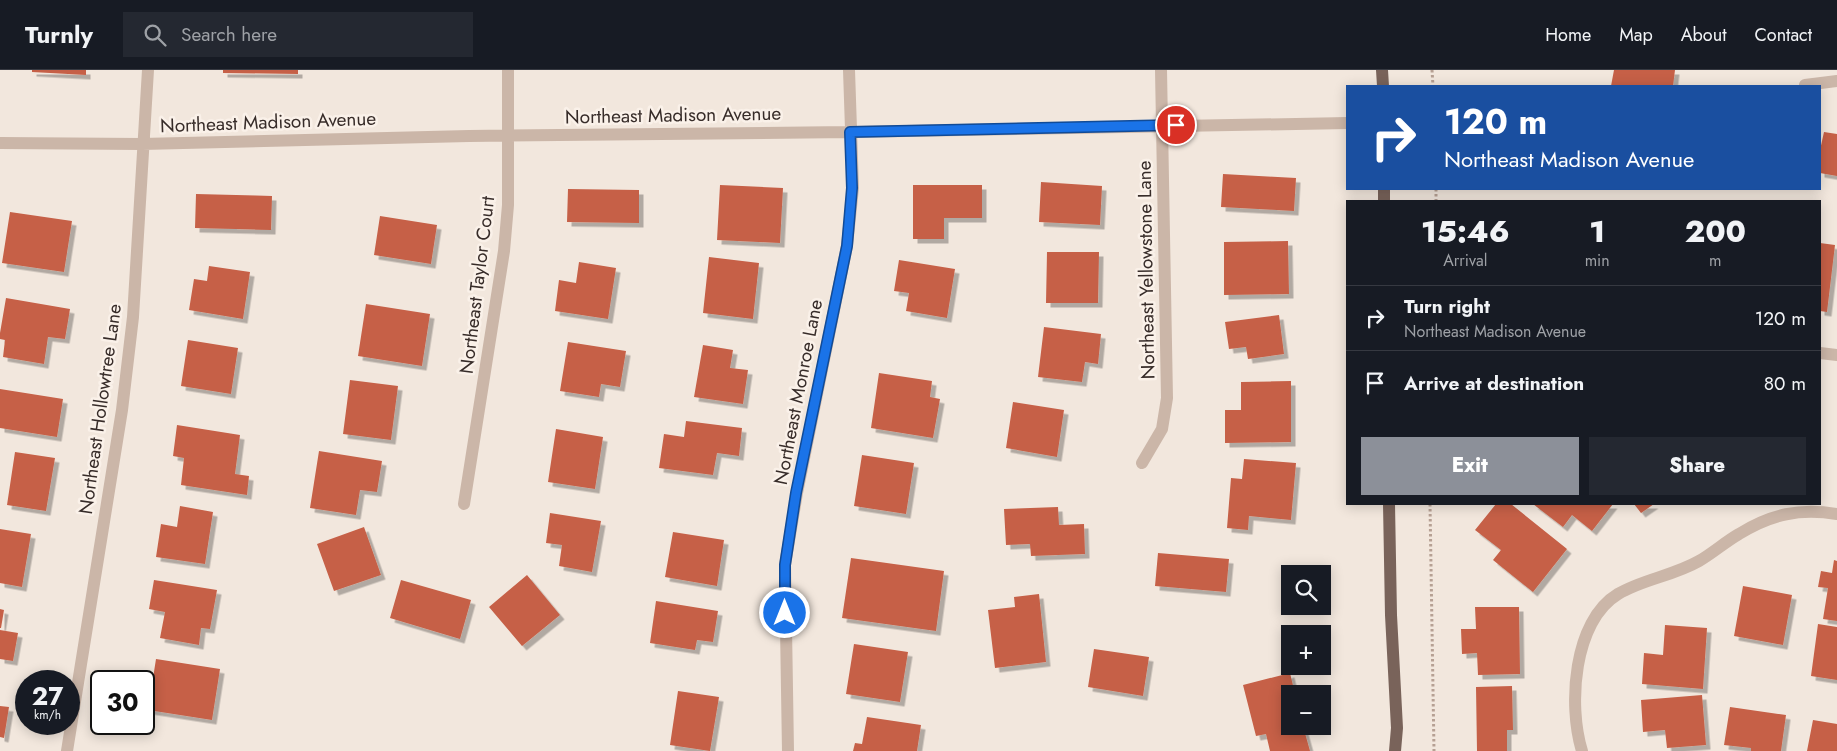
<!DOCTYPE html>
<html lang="en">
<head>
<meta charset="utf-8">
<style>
  body { margin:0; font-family:Jost,sans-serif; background:#242831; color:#f1f3f6; height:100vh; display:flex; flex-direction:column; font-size:19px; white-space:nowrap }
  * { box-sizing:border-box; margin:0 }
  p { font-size:16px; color:#9ea1a6 }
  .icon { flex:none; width:28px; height:28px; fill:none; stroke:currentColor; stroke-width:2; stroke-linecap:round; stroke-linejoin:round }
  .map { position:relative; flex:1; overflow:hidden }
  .side { position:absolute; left:1346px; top:130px; width:475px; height:305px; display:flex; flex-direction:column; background:#171b24; border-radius:0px; box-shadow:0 2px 12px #0003 }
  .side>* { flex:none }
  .top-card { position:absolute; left:1346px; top:15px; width:475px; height:105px; border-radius:0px; box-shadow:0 2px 12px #0003; background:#1a4fa0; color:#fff; overflow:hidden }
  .tools { position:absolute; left:1281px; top:495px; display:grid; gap:10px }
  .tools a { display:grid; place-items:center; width:50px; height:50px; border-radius:0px; background:#171b24; box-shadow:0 2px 12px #0003; font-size:25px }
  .speed { position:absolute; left:15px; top:600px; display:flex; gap:10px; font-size:25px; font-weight:700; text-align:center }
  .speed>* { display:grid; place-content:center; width:65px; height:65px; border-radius:50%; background:#171b24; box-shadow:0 2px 12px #0003; line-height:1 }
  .speed small { font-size:12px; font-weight:400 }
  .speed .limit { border:2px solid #111; border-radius:8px; background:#fff; color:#111 }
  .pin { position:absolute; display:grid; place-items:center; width:42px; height:42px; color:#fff; margin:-21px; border:2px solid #fff; border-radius:50%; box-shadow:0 1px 5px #0007 }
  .me { position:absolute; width:55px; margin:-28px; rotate:0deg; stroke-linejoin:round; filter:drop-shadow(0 0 4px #0008) }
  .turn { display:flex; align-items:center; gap:18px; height:105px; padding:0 15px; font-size:22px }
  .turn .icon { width:65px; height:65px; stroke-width:2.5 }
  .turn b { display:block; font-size:35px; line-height:42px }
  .eta { display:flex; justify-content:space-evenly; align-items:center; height:85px; text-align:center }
  .eta b { font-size:30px; font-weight:800; line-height:35px }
  .cta { display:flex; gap:10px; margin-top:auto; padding:10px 15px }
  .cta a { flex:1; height:58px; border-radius:0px; background:#8c9099; color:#fff; font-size:20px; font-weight:800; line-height:58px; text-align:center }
  .cta a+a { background:#242831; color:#f1f3f6 }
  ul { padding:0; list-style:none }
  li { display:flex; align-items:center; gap:15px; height:65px; padding:0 15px; border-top:1px solid #363941 }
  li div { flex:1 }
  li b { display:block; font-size:19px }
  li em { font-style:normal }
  header { display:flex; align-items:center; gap:30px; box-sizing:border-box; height:70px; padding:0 25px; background:#171b24; border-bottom:1px solid #363941 }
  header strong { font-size:24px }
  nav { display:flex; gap:28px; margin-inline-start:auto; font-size:18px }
  .search { width:350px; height:45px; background:#242831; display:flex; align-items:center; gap:12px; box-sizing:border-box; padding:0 18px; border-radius:0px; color:#9ea1a6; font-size:19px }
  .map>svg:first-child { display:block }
  .building { fill:#c66047; filter:url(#shadow) }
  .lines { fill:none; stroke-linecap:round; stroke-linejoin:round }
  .path { stroke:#b6a093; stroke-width:3; stroke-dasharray:2.5 2.5; stroke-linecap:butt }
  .minor { stroke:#cbb6a8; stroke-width:12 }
  .major { stroke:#79635a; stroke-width:12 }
  .route-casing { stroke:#114b97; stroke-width:12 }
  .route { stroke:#1a73e8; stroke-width:9 }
  .labels { text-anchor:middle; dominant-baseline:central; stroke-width:5; stroke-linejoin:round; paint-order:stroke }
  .street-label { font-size:19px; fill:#372c29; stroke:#faf1e9 }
</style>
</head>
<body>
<header>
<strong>Turnly</strong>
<div class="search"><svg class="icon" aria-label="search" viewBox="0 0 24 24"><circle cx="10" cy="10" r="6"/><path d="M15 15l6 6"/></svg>Search here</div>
<nav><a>Home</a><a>Map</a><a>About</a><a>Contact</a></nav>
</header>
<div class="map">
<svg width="1837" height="681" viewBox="0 0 1837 681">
  <defs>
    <filter id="shadow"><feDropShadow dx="4.5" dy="4.5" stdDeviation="0" flood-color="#0004"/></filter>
  </defs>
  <rect width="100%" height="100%" fill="#f2e7dd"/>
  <path class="building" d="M32 0H86V5L32 2Z
    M223 0H298V4L223 3Z
    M1614 0H1675L1673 16H1611Z
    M1824 62 1837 64V106L1820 103V80Z
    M1223 104 1296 108 1294 141 1221 137Z
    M1041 112 1102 116 1100 155 1039 152Z
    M720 115 783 118 780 173 717 170Z
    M913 115H982V148H944V169H913Z
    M568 119 639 120V153L567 152Z
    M196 124 272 126 271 160 195 158Z
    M10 142 72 151 64 202 2 193Z
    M380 146 437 155 431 194 374 185Z
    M1288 171 1289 224 1224 225V172Z
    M1820 173 1835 175 1827 242 1820 241Z
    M1047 182H1099L1098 233H1046Z
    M709 187 759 193 753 249 703 243Z
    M899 190 955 199 947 248 906 241 909 223 894 221Z
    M579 192 616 198 608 249 555 241 559 210 576 213Z
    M209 196 250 202 243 249 189 240 194 209 207 211Z
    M6 228 70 239 65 269 48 267 44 294 3 287 5 270 0 269V263Z
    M366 234 430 244 422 296 358 286Z
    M1279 245 1284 284 1248 289 1246 277 1229 279 1225 252Z
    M1044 257 1101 264 1098 294 1085 292 1082 312 1038 307Z
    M188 270 238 278 231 324 181 316Z
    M568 272 626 281 620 317 601 314 599 327 560 321Z
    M703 275 733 280 730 298 748 300 743 334 694 327Z
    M879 303 932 311 930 327 940 329 933 368 871 358Z
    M350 310 398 316 391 370 343 364Z
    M1291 311V372L1225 373V340H1241V312Z
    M0 319 63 329 57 367 0 358Z
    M1013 332 1064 340 1057 387 1006 378Z
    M686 351 742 358 739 386 717 383 713 405 659 398 664 364 684 367Z
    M177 355 240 365 235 404 249 406 247 425 181 415 184 388 173 386Z
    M556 359 603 367 595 419 548 412Z
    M319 381 382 391 377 422 360 420 356 445 310 438Z
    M15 382 55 388 46 441 7 435Z
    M862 385 914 393 906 444 854 436Z
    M1244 389 1296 393 1291 450 1249 446 1248 460 1227 458 1231 408 1242 409Z
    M1496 434H1511L1567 479 1533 522 1493 490 1501 480 1475 460Z
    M1533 434H1613L1592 461 1572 445 1563 457Z
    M1634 434H1654L1641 443Z
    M180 436 213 442 205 494 156 487 161 454 177 457Z
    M1058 437 1059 455 1084 454 1085 484 1031 486 1030 474 1006 475 1004 439Z
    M550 443 601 451 592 502 559 496 562 475 546 473Z
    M364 457 381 505 334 521 317 474Z
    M0 459 31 464 22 517 0 513Z
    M673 462 724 470 717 516 665 507Z
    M1158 483 1229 489 1226 522 1155 516Z
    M851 488 944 501 936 561 842 548Z
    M1834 490 1837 491V551L1823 549 1828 518 1818 517 1821 501 1832 503Z
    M527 505 560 545 522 576 489 537Z
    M154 510 217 520 210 559 201 558 199 575 160 568 165 542 149 539Z
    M401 510 471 530 460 569 390 548Z
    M1743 516 1792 525 1783 575 1734 566Z
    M1039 524 1046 592 995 598 988 540 1015 537 1014 527Z
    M656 531 718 541 713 572 697 570 695 580 650 573Z
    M1475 537H1519L1520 604 1478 605 1477 583 1462 584 1461 559H1476Z
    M0 539 4 540 1 558H0Z
    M1818 554 1837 557V610L1811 606Z
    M1665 555 1707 558 1703 619 1642 614 1644 583 1663 585Z
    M0 560 18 563 13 591 0 589Z
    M854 574 908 582 900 632 846 624Z
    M1094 579 1149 587 1143 626 1088 617Z
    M156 589 220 599 212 650 148 640Z
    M1290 603 1295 624H1290V656H1303L1310 681H1270L1266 664 1256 666 1243 615Z
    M1512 616 1513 660H1507V681H1477L1476 617Z
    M678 621 719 627 710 681 670 675Z
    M1702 625 1706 675 1667 678 1665 660 1643 662 1641 630Z
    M0 636 9 637 4 668 0 667Z
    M1730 637 1786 645 1781 681H1751V678L1724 675Z
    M867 647 921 655 917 681H853L855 673 862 674Z
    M1813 650 1837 654V681H1807Z"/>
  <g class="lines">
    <path class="path" d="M1432 0 1433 16
      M1436 119V131
      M1430 434 1434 681"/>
    <path class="minor" d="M1805 15 1837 11
      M0 73 142 74 469 66 850 62 1348 53
      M1820 283 1837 285
      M1142 393 1162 359 1167 328 1161 0
      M464 434 504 181 508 135V0
      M67 681 122 340 133 247 148 0
      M788 681 785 495 797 423 847 176 853 118 849 0
      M1582 681C1568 636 1573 551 1618 524 1643 509 1673 506 1699 491 1713 483 1725 472 1739 464 1771 444 1800 438 1837 444"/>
    <path class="major" d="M1382 0 1383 16
      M1384 119V131
      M1389 434 1391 545 1397 658 1395 681"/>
  </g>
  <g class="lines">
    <defs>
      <path id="route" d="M785 543V495L796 423 847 176 852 118 850 62 1176 55"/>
    </defs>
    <use href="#route" class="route-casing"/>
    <use href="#route" class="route"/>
  </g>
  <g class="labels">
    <g class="street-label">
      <text transform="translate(673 45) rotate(-1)">Northeast Madison Avenue</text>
      <text transform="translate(268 52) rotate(-2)">Northeast Madison Avenue</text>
      <text transform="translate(1146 200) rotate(-91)">Northeast Yellowstone Lane</text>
      <text transform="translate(477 215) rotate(-83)">Northeast Taylor Court</text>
      <text transform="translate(798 322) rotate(-79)">Northeast Monroe Lane</text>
      <text transform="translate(100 339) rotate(-82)">Northeast Hollowtree Lane</text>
    </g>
  </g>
</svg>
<div class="tools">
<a><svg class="icon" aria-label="search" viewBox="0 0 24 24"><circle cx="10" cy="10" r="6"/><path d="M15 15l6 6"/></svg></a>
<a>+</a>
<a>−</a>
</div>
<div class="speed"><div>27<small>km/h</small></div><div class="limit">30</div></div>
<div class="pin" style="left:1176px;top:55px;background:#d93025"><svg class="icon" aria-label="arrive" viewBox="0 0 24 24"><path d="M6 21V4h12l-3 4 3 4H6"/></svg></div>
<svg class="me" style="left:785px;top:543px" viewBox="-20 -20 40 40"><circle r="17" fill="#1a73e8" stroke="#fff" stroke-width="3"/><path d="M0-11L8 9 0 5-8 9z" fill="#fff"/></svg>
<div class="top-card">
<div class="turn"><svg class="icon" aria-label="right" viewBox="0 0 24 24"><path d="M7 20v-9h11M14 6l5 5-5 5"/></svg><div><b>120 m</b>Northeast Madison Avenue</div></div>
</div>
<section class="side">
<div class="eta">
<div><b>15:46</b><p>Arrival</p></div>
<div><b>1</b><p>min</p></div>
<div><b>200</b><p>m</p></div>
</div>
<ul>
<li><svg class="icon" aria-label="right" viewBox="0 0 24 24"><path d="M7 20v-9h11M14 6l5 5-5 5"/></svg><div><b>Turn right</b><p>Northeast Madison Avenue</p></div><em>120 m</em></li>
<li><svg class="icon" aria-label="arrive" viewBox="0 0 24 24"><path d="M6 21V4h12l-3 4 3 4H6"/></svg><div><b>Arrive at destination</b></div><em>80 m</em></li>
</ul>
<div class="cta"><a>Exit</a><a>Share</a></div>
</section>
</div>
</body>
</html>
